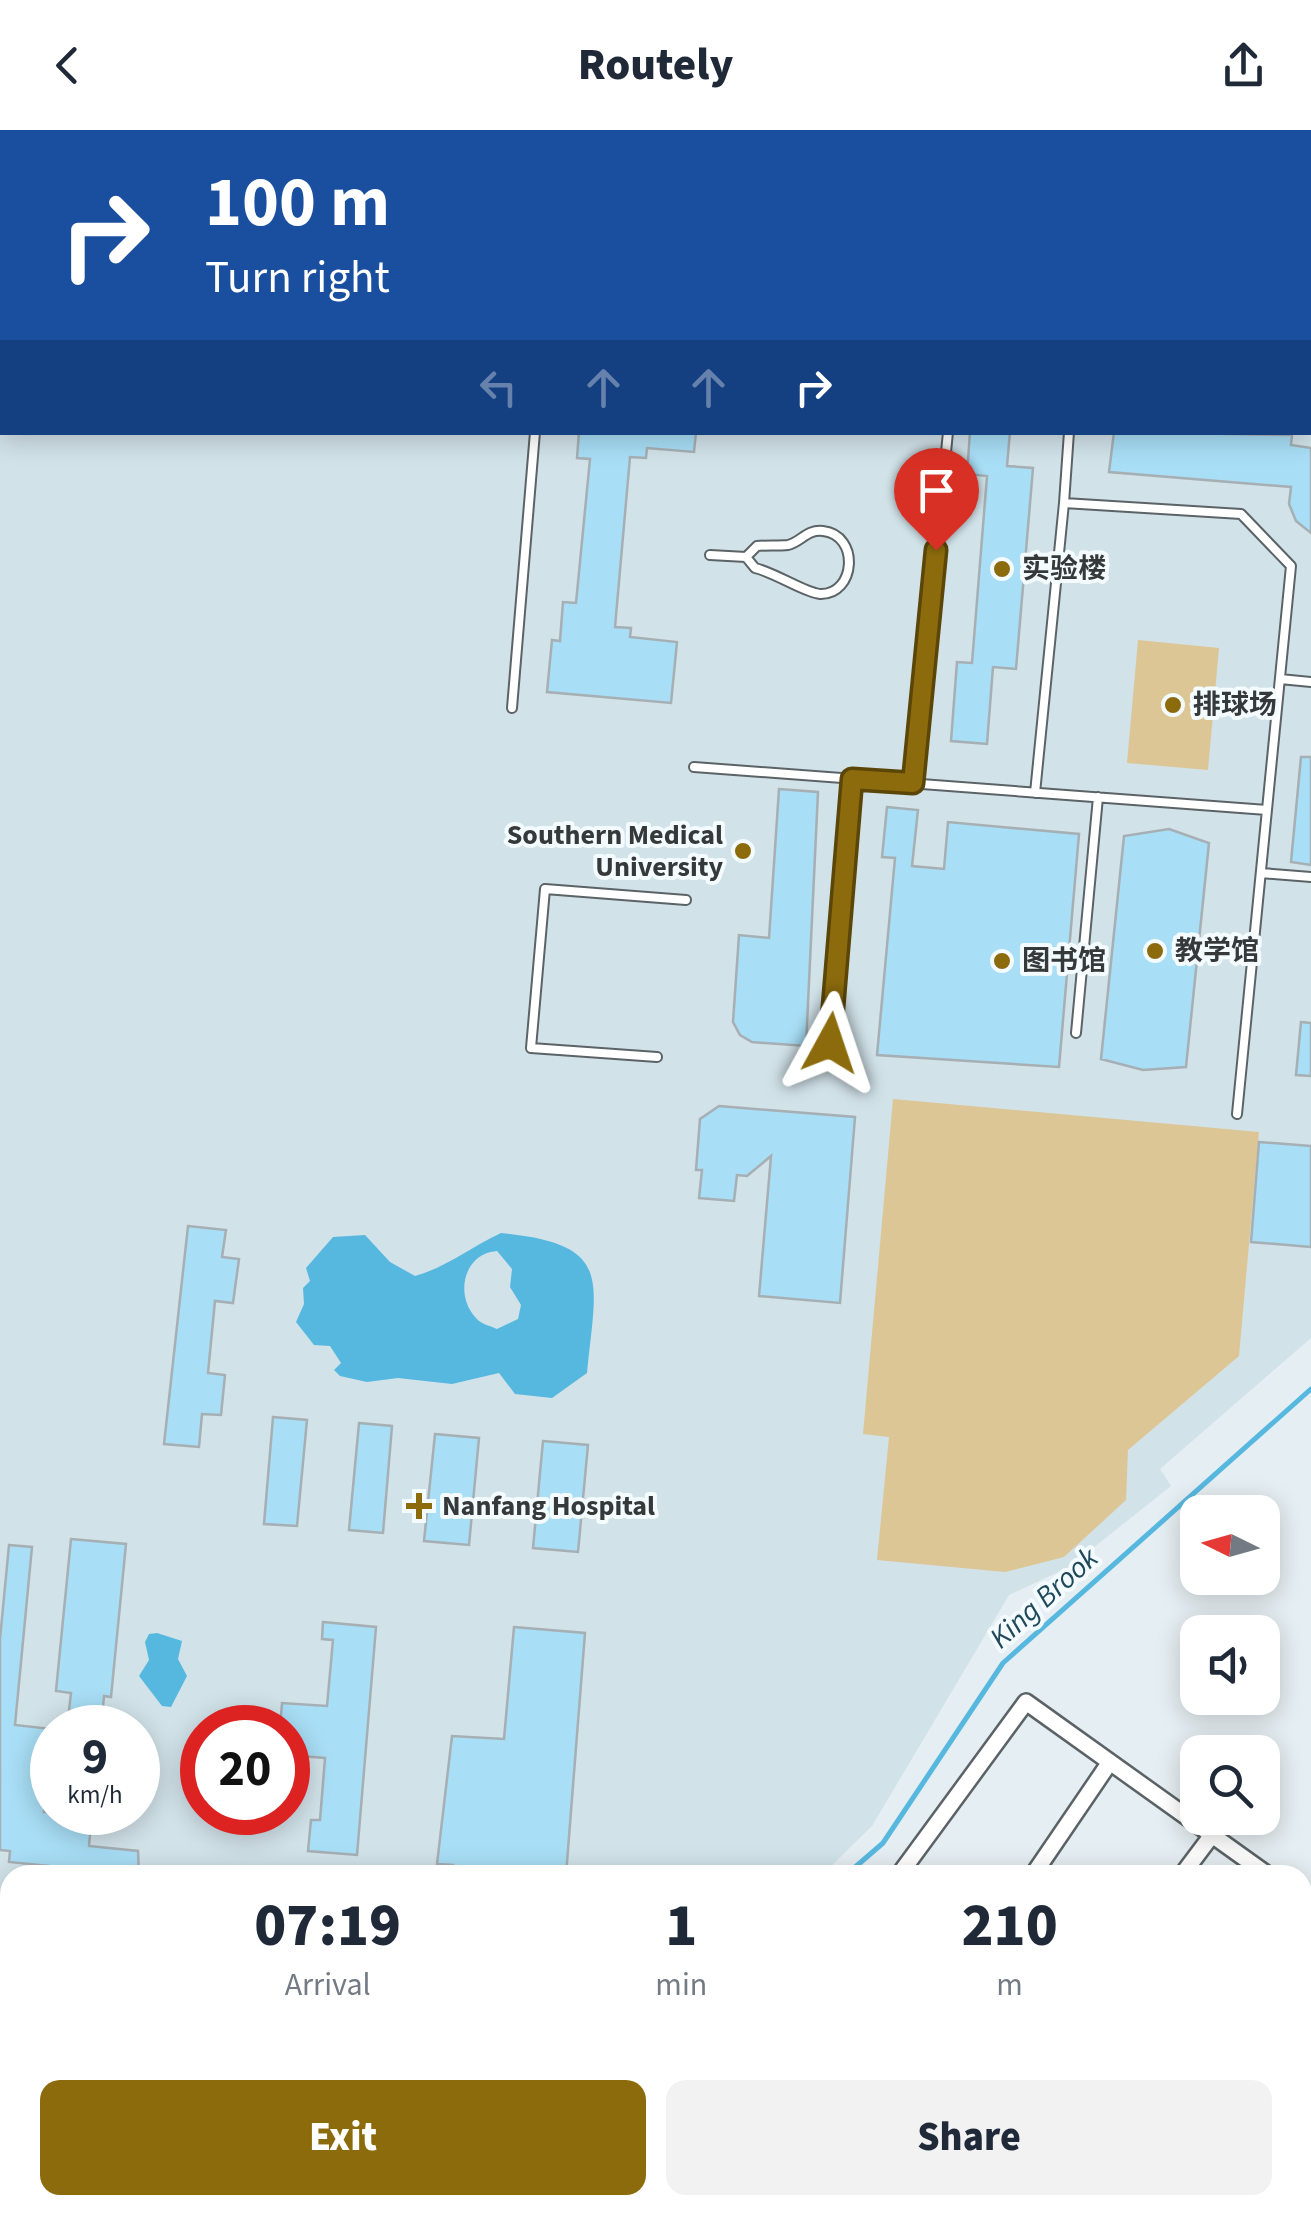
<!DOCTYPE html>
<html lang="en">
<head>
<meta charset="utf-8">
<style>
  body { margin:0; font-family:"Source Sans 3","Noto Sans SC",sans-serif; background:#f2f2f3; color:#1f2937; height:100vh; display:flex; flex-direction:column; font-size:38px; white-space:nowrap }
  * { box-sizing:border-box; margin:0 }
  p { font-size:32px; color:#747a83 }
  .icon { flex:none; width:55px; height:55px; fill:none; stroke:currentColor; stroke-width:2; stroke-linecap:round; stroke-linejoin:round }
  .map { position:relative; flex:1; overflow:hidden }
  .sheet { position:absolute; left:0px; top:1735px; width:1312px; height:350px; display:flex; flex-direction:column; background:#fff; border-radius:30px 30px 0 0; box-shadow:0 5px 25px #0003 }
  .sheet>* { flex:none }
  .top-card { position:absolute; left:0px; top:0px; width:1312px; height:305px; box-shadow:0 5px 25px #0003; background:#1a4fa0; color:#fff; overflow:hidden }
  .needle { width:65px; rotate:275deg }
  .controls { position:absolute; left:1180px; top:1365px; display:grid; gap:20px }
  .controls a { display:grid; place-items:center; width:100px; height:100px; border-radius:20px; background:#fff; box-shadow:0 5px 25px #0003; font-size:50px }
  .speed { position:absolute; left:30px; top:1575px; display:flex; gap:20px; font-size:50px; font-weight:700; text-align:center }
  .speed>* { display:grid; place-content:center; width:130px; height:130px; border-radius:50%; background:#fff; box-shadow:0 5px 25px #0003; line-height:1 }
  .speed small { font-size:25px; font-weight:400 }
  .speed .limit { border:15px solid #d22; background:#fff; color:#111 }
  .pin { position:absolute; display:grid; place-items:center; width:85px; height:85px; color:#fff; margin:-102px -42px; border-radius:50% 50% 50% 0; rotate:-45deg; box-shadow:0 0 10px #0007 }
  .pin .icon { rotate:45deg }
  .me { position:absolute; width:110px; margin:-55px; rotate:5deg; stroke-linejoin:round; filter:drop-shadow(0 0 8px #0008) }
  .turn { display:flex; align-items:center; gap:35px; height:210px; padding:0 40px; font-size:45px }
  .turn .icon { width:130px; height:130px; stroke-width:2.5 }
  .turn b { display:block; font-size:70px; line-height:85px }
  .lanes { display:flex; align-items:center; height:95px; padding:0 40px; background:#0003; justify-content:center; gap:50px; direction:ltr }
  .lanes .off { opacity:.35 }
  .eta { display:flex; justify-content:space-evenly; align-items:center; height:170px; text-align:center }
  .eta b { font-size:60px; font-weight:800; line-height:70px }
  .action { display:flex; gap:20px; margin-top:auto; padding:20px 40px }
  .action a { flex:1; height:115px; border-radius:20px; background:#8c6b0d; color:#fff; font-size:40px; font-weight:800; line-height:115px; text-align:center }
  .action a+a { background:#f2f2f3; color:#1f2937 }
  header { display:flex; justify-content:space-between; align-items:center; height:130px; padding:0 40px; background:#fff; font-size:45px; font-weight:800 }
  .map>svg:first-child { display:block }
  .built { fill:#d1e2e9; fill-rule:evenodd }
  .green { fill:#ddc695 }
  .water { fill:#57b8df; fill-rule:evenodd }
  .lines { fill:none; stroke-linecap:round; stroke-linejoin:round }
  .stream { stroke:#57b8df; stroke-width:5 }
  .building { fill:#a8def6; stroke:#a6afb3; stroke-width:2.5 }
  .lane-casing { stroke:#5b6367; stroke-width:12 }
  .street-casing { stroke:#5b6367; stroke-width:20 }
  .primary-casing { stroke:#5b6367; stroke-width:30 }
  .lane { stroke:#fff; stroke-width:8 }
  .street { stroke:#fff; stroke-width:15 }
  .primary { stroke:#fff; stroke-width:25 }
  .route-casing { stroke:#5b4608; stroke-width:25 }
  .route { stroke:#8c6b0d; stroke-width:18 }
  .poi-dot { fill:#8c6b0d; stroke:#f3fbfe; stroke-width:4 }
  .labels { text-anchor:middle; dominant-baseline:central; stroke-width:8; stroke-linejoin:round; paint-order:stroke }
  .poi-label { font-size:28px; font-weight:bold; fill:#35393a; stroke:#f3fbfe; text-anchor:start }
  .water-label { font-size:30px; font-style:italic; fill:#1f495a; stroke:#f3fbfe }
</style>
</head>
<body>
<header><svg class="icon" aria-label="back" viewBox="0 0 24 24"><path d="M15 5l-7 7 7 7"/></svg>Routely<svg class="icon" aria-label="share" viewBox="0 0 24 24"><path d="M12 15V3M7 8l5-5 5 5M5 13v7h14v-7"/></svg></header>
<div class="map">
<svg width="1311" height="2085" viewBox="0 0 1311 2085">
  <rect width="100%" height="100%" fill="#e5eef2"/>
  <path class="built" d="M0 0 688 2H2V302H1310L1311 278V1208L1160 1339 1171 1356 1069 1437 1009 1465 872 1696 822 1745H10V2075H604V2085H0ZM52 1598H138V1682H52ZM202 1598H288V1682H202Z"/>
  <path class="green" d="M1138 510 1219 518 1208 640 1127 633Z
    M893 969 1259 1002 1239 1226 1128 1320 1126 1370 1064 1427 1005 1442 877 1430 889 1307 863 1304Z"/>
  <path class="water" d="M501 1103C614 1114 596 1149 587 1243L552 1268 515 1264 499 1243 452 1254 398 1248 367 1252 340 1246 334 1240 341 1233 330 1216 314 1215 296 1192 304 1174 303 1158 310 1151 306 1138 333 1107 365 1105 390 1132 415 1146C447 1137 471 1117 501 1103ZM497 1121 512 1139 510 1157 521 1175 518 1189 497 1199C491 1196 480 1194 476 1188 454 1165 464 1123 497 1121Z
    M157 1503 182 1511 178 1529 187 1546 171 1577 162 1576 139 1546 149 1530 145 1512 149 1504Z"/>
  <g class="lines">
    <path class="stream" d="M846 1745 883 1713 1003 1533 1311 1259"/>
  </g>
  <path class="building" d="M579 302H696L694 322 647 318 646 328 630 327 615 497 631 498 630 507 677 512 671 573 547 562 552 510 560 511 563 472 576 473 590 329 577 328Z
    M970 302H1010L1007 336 1033 338 1016 539 993 537 987 614 951 611 957 532 972 533 987 346 967 344Z
    M1114 302 1292 305 1291 315 1311 318V403L1296 391 1289 374 1291 357 1109 342Z
    M1301 627H1311V735L1291 732Z
    M779 659 818 662 806 916 752 912 740 905 733 892 739 805 769 808Z
    M887 677 918 680 912 736 944 739 948 692 1079 704 1059 937 877 925 895 728 882 727Z
    M1169 699 1209 713 1186 937 1143 940 1101 929 1124 706Z
    M1301 892 1311 893V946L1296 945Z
    M719 976 855 987 840 1173 759 1166 771 1026 747 1046 737 1045 734 1071 699 1068 702 1040H696L700 989Z
    M1259 1012 1311 1016V1117L1251 1112Z
    M188 1096 226 1100 222 1127 239 1129 233 1173 215 1171 208 1243 225 1245 221 1285 202 1284 199 1317 164 1314Z
    M273 1287 307 1290 297 1396 264 1394Z
    M359 1293 392 1296 383 1403 349 1400Z
    M435 1304 479 1308 469 1415 424 1411Z
    M543 1311 588 1315 578 1422 533 1418Z
    M71 1409 126 1414 111 1567 104 1566 101 1598H67L71 1563 56 1561Z
    M9 1415 32 1417 15 1595 52 1599 44 1682H92L89 1716 138 1721 139 1745 9 1732 10 1721 0 1720V1509Z
    M323 1492 376 1497 357 1725 308 1721 311 1690H320L325 1628 288 1625V1598H280L282 1573 327 1576 333 1510 322 1509Z
    M514 1497 585 1503 566 1745H452L453 1735 437 1734 452 1606 504 1609Z"/>
  <g class="lines">
    <defs>
      <path id="lane" d="M406 2V0
        M1069 302 1064 373 1241 384 1291 436 1237 984
        M710 425 746 427 755 438C776 443 805 463 820 464 856 465 860 405 823 401 807 399 801 412 788 415 778 416 767 415 757 416L746 427
        M1280 549 1311 552
        M512 578 535 302
        M694 637 1267 680
        M913 653 948 302
        M1035 663 1064 373
        M1261 743 1311 747
        M1076 903 1098 667
        M831 913 852 649
        M657 927 531 918 545 759 686 770
        M539 2085 554 2075"/>
      <path id="street" d="M989 2 992 0
        M899 1745 1026 1572 1268 1745
        M1033 1745 1110 1632
        M1182 1745 1212 1705
        M1302 1770 1311 1776
        M1302 1819 1311 1806
        M1005 2075 1019 2085
        M1119 2085 1126 2075"/>
      <path id="primary" d="M765 0 771 2
        M862 0 868 2
        M818 2V0
        M1310 216 1311 217
        M1310 259 1311 260"/>
    </defs>
    <use href="#lane" class="lane-casing"/>
    <use href="#street" class="street-casing"/>
    <use href="#primary" class="primary-casing"/>
    <use href="#lane" class="lane"/>
    <use href="#street" class="street"/>
    <use href="#primary" class="primary"/>
  </g>
  <g class="lines">
    <defs>
      <path id="route" d="M830 913 852 649 913 653 936 420"/>
    </defs>
    <use href="#route" class="route-casing"/>
    <use href="#route" class="route"/>
  </g>
  <g class="poi-dot">
    <circle cx="1002" cy="439" r="10"/>
    <circle cx="1173" cy="575" r="10"/>
    <circle cx="743" cy="721" r="10"/>
    <circle cx="1155" cy="821" r="10"/>
    <circle cx="1002" cy="831" r="10"/>
    <path d="M414 1361h10v10h10v10h-10v10h-10v-10h-10v-10h10z"/>
  </g>
  <g class="labels">
    <g class="poi-label">
      <text x="1022" y="439">实验楼</text>
      <text x="1193" y="575">排球场</text>
      <text x="723" y="705" text-anchor="end">Southern Medical<tspan x="723" dy="32">University</tspan></text>
      <text x="1175" y="821">教学馆</text>
      <text x="1022" y="831">图书馆</text>
      <text x="442" y="1376">Nanfang Hospital</text>
    </g>
    <g class="water-label">
      <text transform="translate(1044 1468) rotate(-42)">King Brook</text>
    </g>
  </g>
</svg>
<div class="controls">
<a><svg class="needle" viewBox="-14 -14 28 28"><path d="M0-13l5 13h-10z" fill="#e53935"/><path d="M0 13l5-13h-10z" fill="#747a83"/></svg></a>
<a><svg class="icon" aria-label="sound" viewBox="0 0 24 24"><path d="M4 9h4l5-4v14l-5-4H4zM17 9q2 3 0 6"/></svg></a>
<a><svg class="icon" aria-label="search" viewBox="0 0 24 24"><circle cx="10" cy="10" r="6"/><path d="M15 15l6 6"/></svg></a>
</div>
<div class="speed"><div>9<small>km/h</small></div><div class="limit">20</div></div>
<div class="pin" style="left:936px;top:420px;background:#d93025"><svg class="icon" aria-label="arrive" viewBox="0 0 24 24"><path d="M6 21V4h12l-3 4 3 4H6"/></svg></div>
<svg class="me" style="left:830px;top:913px" viewBox="-20 -20 40 40"><path d="M0-17L14 15 0 8-14 15z" fill="#8c6b0d" stroke="#fff" stroke-width="4"/></svg>
<div class="top-card">
<div class="turn"><svg class="icon" aria-label="right" viewBox="0 0 24 24"><path d="M7 20v-9h11M14 6l5 5-5 5"/></svg><div><b>100 m</b>Turn right</div></div>
<div class="lanes"><svg class="icon off" aria-label="left" viewBox="0 0 24 24"><path d="M17 20v-9H6M10 6l-5 5 5 5"/></svg><svg class="icon off" aria-label="ahead" viewBox="0 0 24 24"><path d="M12 20V5M6 11l6-6 6 6"/></svg><svg class="icon off" aria-label="ahead" viewBox="0 0 24 24"><path d="M12 20V5M6 11l6-6 6 6"/></svg><svg class="icon" aria-label="right" viewBox="0 0 24 24"><path d="M7 20v-9h11M14 6l5 5-5 5"/></svg></div>
</div>
<section class="sheet">
<div class="eta">
<div><b>07:19</b><p>Arrival</p></div>
<div><b>1</b><p>min</p></div>
<div><b>210</b><p>m</p></div>
</div>
<div class="action"><a>Exit</a><a>Share</a></div>
</section>
</div>
</body>
</html>
